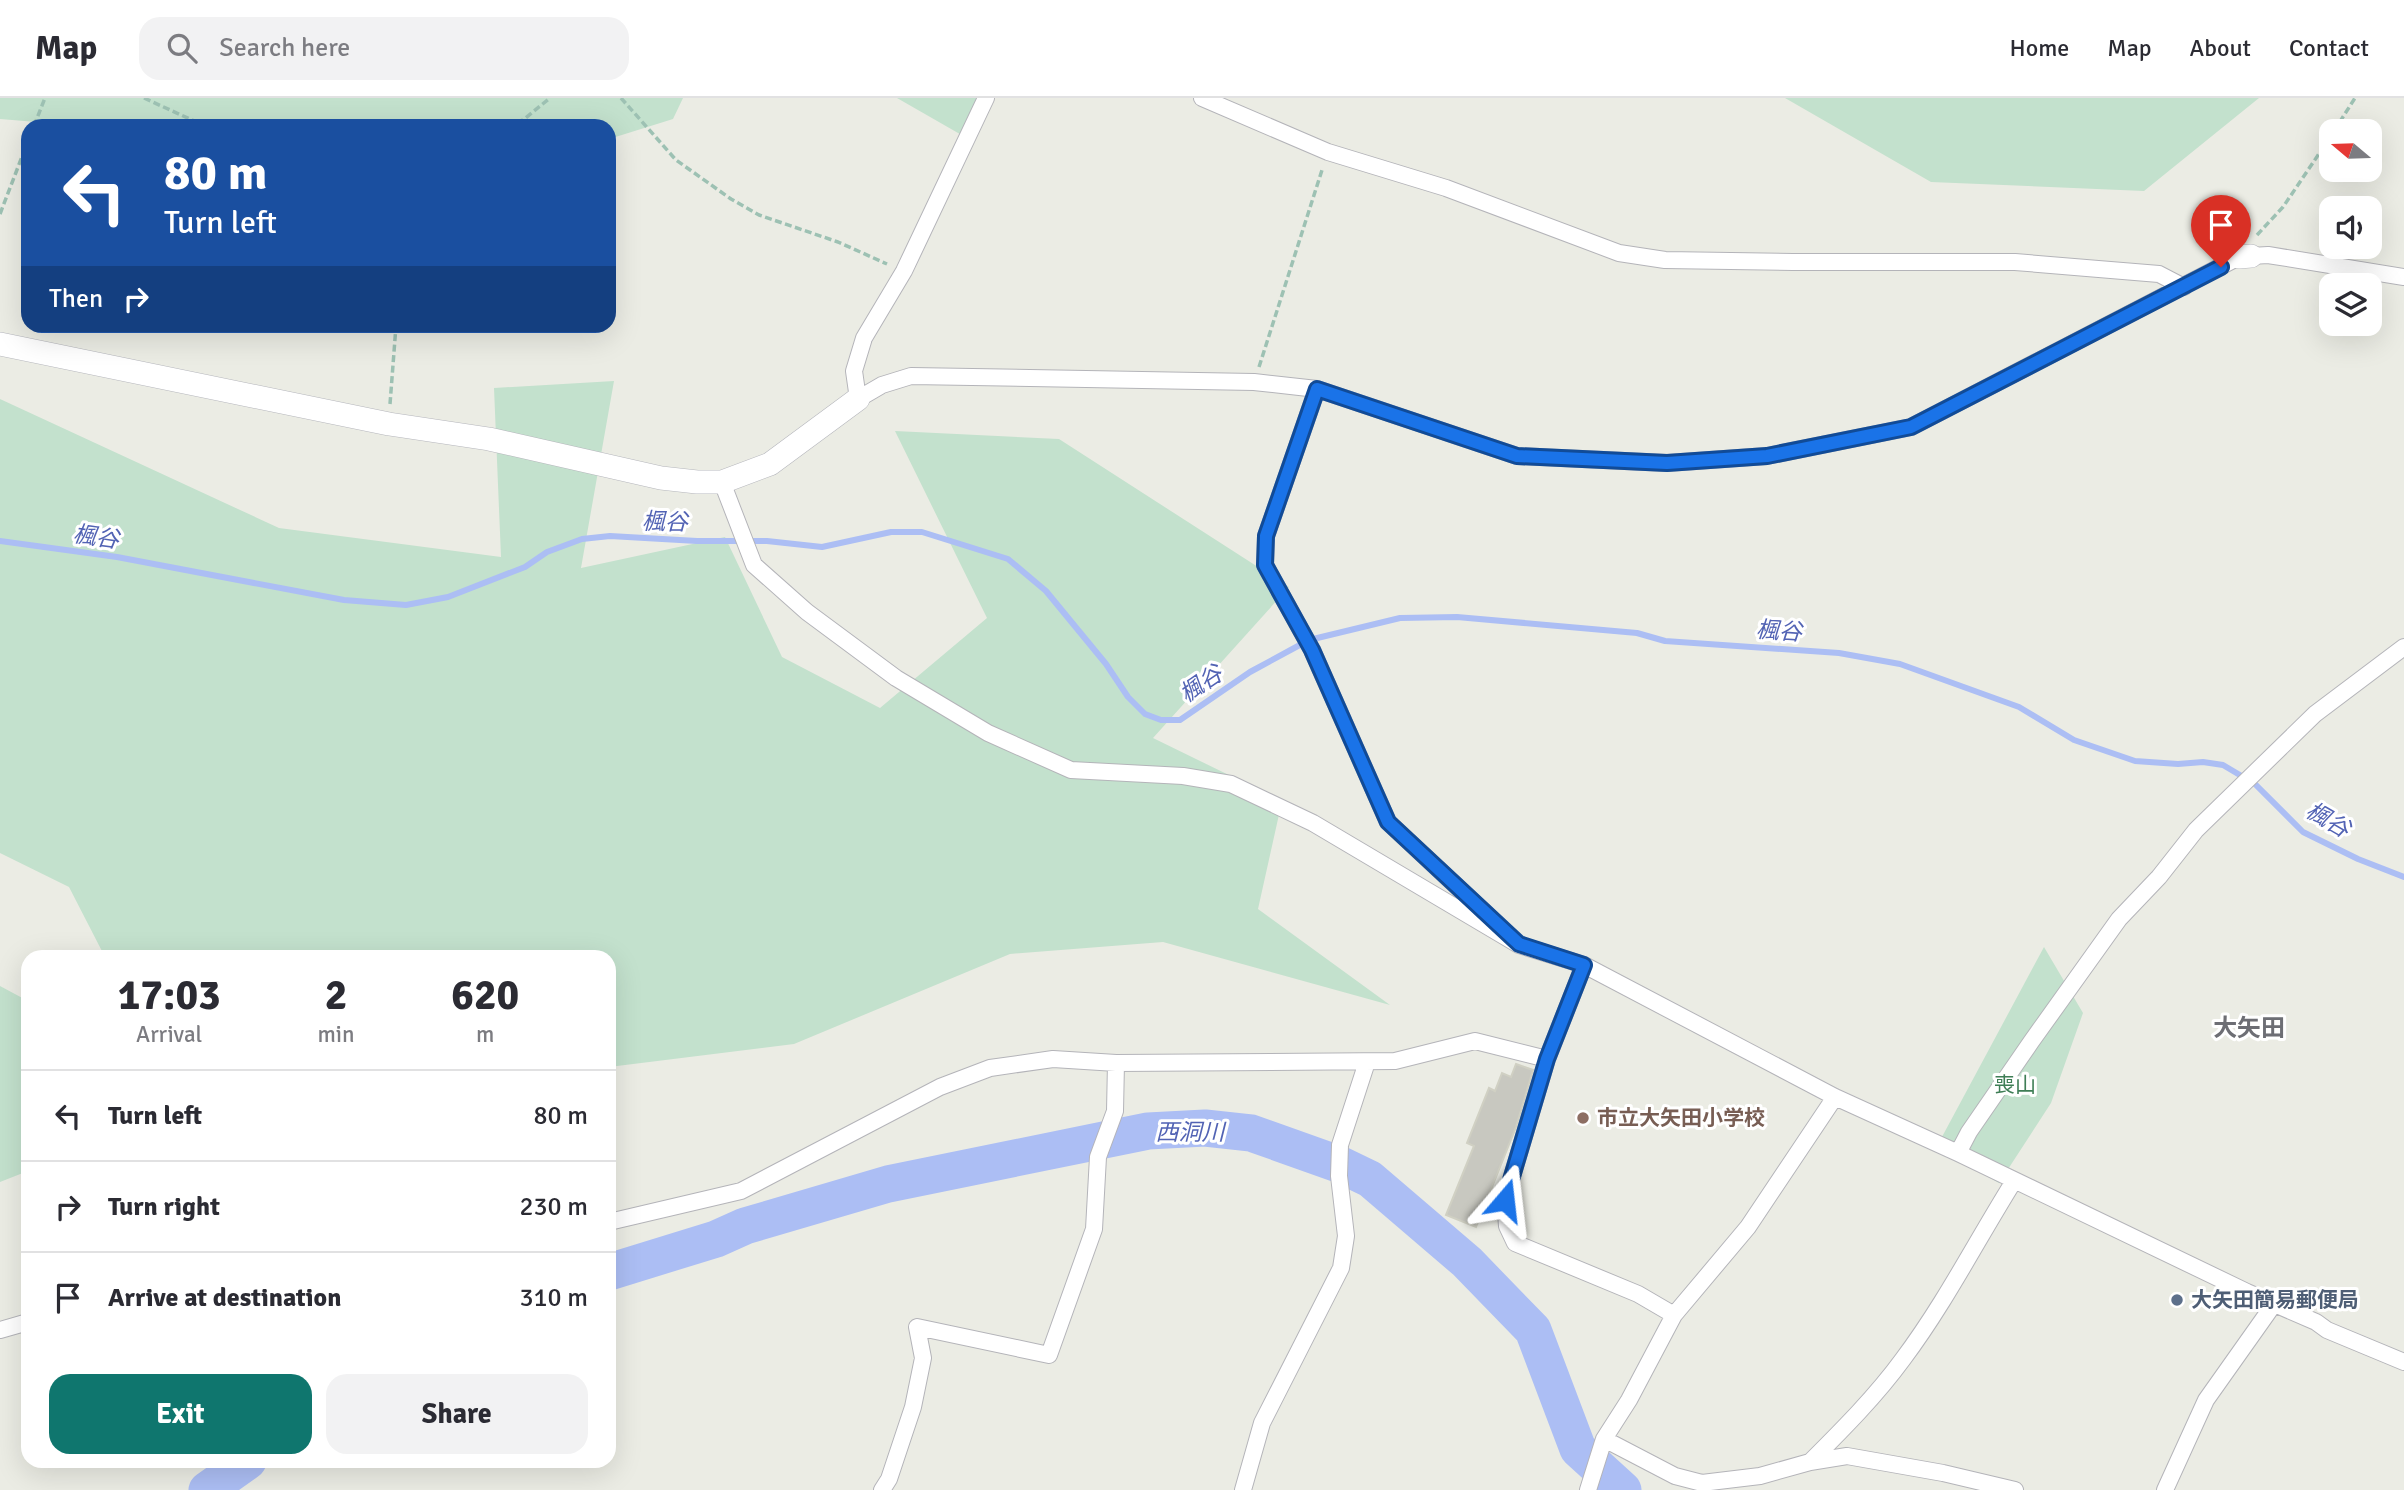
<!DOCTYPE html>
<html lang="en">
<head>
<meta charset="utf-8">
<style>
  body { margin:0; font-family:Signika,"Noto Sans JP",sans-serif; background:#f2f2f3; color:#2b2b33; height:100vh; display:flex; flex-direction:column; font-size:26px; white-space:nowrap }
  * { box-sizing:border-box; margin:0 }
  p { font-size:23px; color:#7c7c81 }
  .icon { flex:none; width:38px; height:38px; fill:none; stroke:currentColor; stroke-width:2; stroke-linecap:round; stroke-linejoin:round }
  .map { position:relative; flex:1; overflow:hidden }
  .sheet { position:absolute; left:21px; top:852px; width:595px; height:518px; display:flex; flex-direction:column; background:#fff; border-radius:21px; box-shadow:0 7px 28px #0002 }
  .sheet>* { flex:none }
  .top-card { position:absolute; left:21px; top:21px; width:595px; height:214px; border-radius:21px; box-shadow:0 7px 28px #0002; background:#1a4fa0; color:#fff; overflow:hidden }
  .needle { width:46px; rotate:289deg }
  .tools { position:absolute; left:2319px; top:21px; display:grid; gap:14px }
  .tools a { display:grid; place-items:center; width:63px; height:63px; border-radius:14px; background:#fff; box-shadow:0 7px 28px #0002; font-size:35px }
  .pin { position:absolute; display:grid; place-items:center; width:60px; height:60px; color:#fff; margin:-72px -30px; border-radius:50% 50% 50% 0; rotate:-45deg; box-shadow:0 0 7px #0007 }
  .pin .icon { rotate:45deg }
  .me { position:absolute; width:77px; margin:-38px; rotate:17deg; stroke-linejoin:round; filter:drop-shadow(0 0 5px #0008) }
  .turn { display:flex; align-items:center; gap:24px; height:147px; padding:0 28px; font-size:32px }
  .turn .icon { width:91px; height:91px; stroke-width:2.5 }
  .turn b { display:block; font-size:49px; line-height:60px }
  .then { display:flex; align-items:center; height:66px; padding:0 28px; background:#0003; gap:14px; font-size:26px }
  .eta { display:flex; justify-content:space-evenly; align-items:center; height:119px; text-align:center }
  .eta b { font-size:42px; font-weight:700; line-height:49px }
  .primary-button { display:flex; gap:14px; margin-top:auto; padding:14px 28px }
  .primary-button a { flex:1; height:80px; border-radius:21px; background:#0f766e; color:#fff; font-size:28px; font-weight:700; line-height:80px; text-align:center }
  .primary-button a+a { background:#f2f2f3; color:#2b2b33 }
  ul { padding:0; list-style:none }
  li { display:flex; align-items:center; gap:21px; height:91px; padding:0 28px; border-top:2px solid #e1e1e2 }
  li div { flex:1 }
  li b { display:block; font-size:26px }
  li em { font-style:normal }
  header { display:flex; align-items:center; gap:42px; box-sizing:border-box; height:98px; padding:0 35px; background:#fff; border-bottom:2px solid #e1e1e2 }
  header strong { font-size:33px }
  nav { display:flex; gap:38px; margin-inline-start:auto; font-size:24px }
  .search { width:490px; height:63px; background:#f2f2f3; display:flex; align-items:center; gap:18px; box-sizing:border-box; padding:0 24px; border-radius:21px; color:#7c7c81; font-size:26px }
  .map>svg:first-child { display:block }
  .green { fill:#c3e1cd }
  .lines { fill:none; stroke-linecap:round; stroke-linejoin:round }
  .stream { stroke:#acbef4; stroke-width:6 }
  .river { stroke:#acbef4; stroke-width:37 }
  .building { fill:#c8c8c0; stroke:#d0d0c3; stroke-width:2 }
  .street-casing { stroke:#b4b4b9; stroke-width:18 }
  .secondary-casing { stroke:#b5b6bc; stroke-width:24 }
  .path { stroke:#9dc1b3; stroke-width:3.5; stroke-dasharray:7 3.5; stroke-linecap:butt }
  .street { stroke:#fff; stroke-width:16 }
  .secondary { stroke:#fff; stroke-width:23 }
  .route-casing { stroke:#114b97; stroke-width:18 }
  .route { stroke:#1a73e8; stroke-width:12 }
  .education-dot { fill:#8d6e63; stroke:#fff; stroke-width:2.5 }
  .service-dot { fill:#5c6f8a; stroke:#fff; stroke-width:2.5 }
  .labels { text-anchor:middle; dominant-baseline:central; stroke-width:6; stroke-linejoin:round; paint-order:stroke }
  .park-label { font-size:21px; fill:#3f7e56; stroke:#fff }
  .education-label { font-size:21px; font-weight:bold; fill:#785e54; stroke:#fff; text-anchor:start }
  .service-label { font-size:21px; font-weight:bold; fill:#4e5e75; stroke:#fff; text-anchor:start }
  .water-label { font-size:23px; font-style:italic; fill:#5263b4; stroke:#fff }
  .quarter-label { font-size:24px; font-weight:bold; fill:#6d6e74; stroke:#fff }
</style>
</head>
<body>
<header>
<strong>Map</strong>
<div class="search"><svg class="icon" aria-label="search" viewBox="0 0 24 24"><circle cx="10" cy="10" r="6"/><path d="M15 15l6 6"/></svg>Search here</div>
<nav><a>Home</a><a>Map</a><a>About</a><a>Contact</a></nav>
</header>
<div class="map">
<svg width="2404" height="1392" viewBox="0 0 2404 1392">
  <rect width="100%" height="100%" fill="#ebece4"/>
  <path class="green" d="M0 0H683L673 21 609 41V28H85L0 21Z
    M897 0H994L972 43Z
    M1785 0H2259L2144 93 1931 84Z
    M614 283 581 470 725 439 782 559 880 610 987 520 895 333 1059 341 1289 489 1153 640 1282 703 1258 811 1390 907 1163 844 1010 856 794 946 609 969V859H105L69 789 0 755V301L279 430 501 459 494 290Z
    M2044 849 2083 915 2051 1005 1999 1085 1936 1050Z
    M0 888 28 903V1073L0 1084Z"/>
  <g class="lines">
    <path class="stream" d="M0 443 117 459 344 502 406 507 448 499 525 469 547 454 582 441 610 438 697 443H767L822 449 891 434H922L1008 461 1046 493 1106 566 1128 599 1145 616 1161 622H1180L1250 574 1309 542 1400 520 1457 519 1637 535 1665 543 1839 555 1900 566 2019 609 2074 642 2135 663 2178 666 2203 664 2223 667 2255 686 2303 734 2358 761 2404 779"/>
    <path class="river" d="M609 1174 716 1141 745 1128 888 1086 1148 1033 1205 1030 1251 1035 1341 1067 1370 1081 1467 1164 1533 1232 1578 1351 1623 1392
      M207 1392 248 1363"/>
  </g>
  <path class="building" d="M1516 966 1533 972 1516 1029 1476 1129 1446 1117 1474 1048 1467 1045 1489 990 1495 993 1502 975 1511 979Z"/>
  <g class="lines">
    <defs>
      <path id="street" d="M986 0 904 173 864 240 854 273 858 301 882 287 911 278 1254 284 1317 291 1517 358 1667 365 1767 358 1911 329 2239 159
        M1202 0 1328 54 1446 90 1619 155 1665 162 1793 164H2015L2159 176 2184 189
        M2251 158 2268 157 2404 179
        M1317 291 1266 438 1265 467 1312 552 1388 724 1497 826
        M722 384 754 467 807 514 896 580 988 635 1071 672 1183 678 1231 686 1313 725 1519 847 1584 867 1835 999 1958 1055 2247 1194 2316 1224 2327 1232 2404 1264
        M1584 867 1547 961 1505 1102 1507 1128 1515 1145 1638 1196 1674 1217
        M1958 1055 1969 1034 2031 944 2119 821 2159 779 2196 732 2315 616 2404 549
        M609 1124 741 1093 940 989 990 970 1053 961 1116 965 1395 963 1475 943 1547 961
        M0 1232 28 1224
        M1604 1341 1675 1378 1702 1385 1760 1378 1810 1364 1847 1358 1943 1375 2015 1392
        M1810 1364C1843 1331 1876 1298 1903 1261 1945 1205 1977 1142 2014 1083
        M882 1392 889 1381 913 1309 923 1260 917 1229 1049 1257 1094 1131 1098 1059 1115 1013 1116 965
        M1243 1392 1262 1325 1341 1170 1346 1138 1339 1078 1340 1047 1367 964
        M1588 1392 1604 1341 1629 1302 1674 1217 1748 1129 1835 999
        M2165 1392 2206 1302 2274 1206"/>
      <path id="secondary" d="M2239 159 2251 158
        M0 246 389 326 489 341 661 380 697 384H722L770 366 858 301"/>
    </defs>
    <use href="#street" class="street-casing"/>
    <use href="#secondary" class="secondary-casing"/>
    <path class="path" d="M144 0 205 28
      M621 0 676 62 731 101 759 117 838 144 887 166
      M34 28 45 0
      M507 28 523 22 550 0
      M2334 33 2355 0
      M0 116 28 43
      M2257 137 2283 109 2331 38
      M1259 269 1323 69
      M390 306 396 228"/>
    <use href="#street" class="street"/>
    <use href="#secondary" class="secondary"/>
  </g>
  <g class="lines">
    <defs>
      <path id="route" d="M1505 1102 1547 961 1584 867 1519 846 1388 724 1312 552 1265 467 1266 438 1317 291 1517 358 1667 365 1767 358 1911 329 2221 169"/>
    </defs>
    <use href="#route" class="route-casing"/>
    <use href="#route" class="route"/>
  </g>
  <circle class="education-dot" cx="1583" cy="1020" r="7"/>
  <circle class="service-dot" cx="2177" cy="1202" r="7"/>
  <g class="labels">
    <g class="park-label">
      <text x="2015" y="987">喪山</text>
    </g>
    <g class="education-label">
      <text x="1597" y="1020">市立大矢田小学校</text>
    </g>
    <g class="service-label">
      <text x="2191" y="1202">大矢田簡易郵便局</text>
    </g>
    <g class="water-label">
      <text transform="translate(665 424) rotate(1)">楓谷</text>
      <text transform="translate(96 439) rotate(8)">楓谷</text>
      <text transform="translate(1779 533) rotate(4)">楓谷</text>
      <text transform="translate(1201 586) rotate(-34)">楓谷</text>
      <text transform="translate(2328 722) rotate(30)">楓谷</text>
      <text x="1190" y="1034">西洞川</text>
    </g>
    <g class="quarter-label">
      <text x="2249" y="930">大矢田</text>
    </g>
  </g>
</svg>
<div class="tools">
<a><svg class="needle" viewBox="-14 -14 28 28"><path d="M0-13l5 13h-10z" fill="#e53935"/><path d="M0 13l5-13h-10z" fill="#7c7c81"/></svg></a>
<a><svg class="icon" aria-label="sound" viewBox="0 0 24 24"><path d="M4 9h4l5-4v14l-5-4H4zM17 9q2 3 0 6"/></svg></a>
<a><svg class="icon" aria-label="layers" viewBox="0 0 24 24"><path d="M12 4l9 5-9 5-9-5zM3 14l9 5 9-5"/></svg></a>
</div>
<div class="pin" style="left:2221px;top:169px;background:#d93025"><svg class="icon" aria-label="arrive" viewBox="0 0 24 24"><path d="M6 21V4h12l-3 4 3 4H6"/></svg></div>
<svg class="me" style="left:1505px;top:1102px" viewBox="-20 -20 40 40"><path d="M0-17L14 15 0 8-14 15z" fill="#1a73e8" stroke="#fff" stroke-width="4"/></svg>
<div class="top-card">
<div class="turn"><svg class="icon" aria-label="left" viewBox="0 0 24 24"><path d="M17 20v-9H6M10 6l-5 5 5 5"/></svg><div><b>80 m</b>Turn left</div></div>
<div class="then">Then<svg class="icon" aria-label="right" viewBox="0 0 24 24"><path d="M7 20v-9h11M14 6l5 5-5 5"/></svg></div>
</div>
<section class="sheet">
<div class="eta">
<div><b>17:03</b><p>Arrival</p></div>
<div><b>2</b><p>min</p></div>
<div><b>620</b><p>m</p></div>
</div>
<ul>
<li><svg class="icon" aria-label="left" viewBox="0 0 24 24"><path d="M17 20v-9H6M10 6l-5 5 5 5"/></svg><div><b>Turn left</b></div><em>80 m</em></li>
<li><svg class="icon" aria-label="right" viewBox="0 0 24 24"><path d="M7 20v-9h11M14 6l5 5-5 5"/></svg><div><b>Turn right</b></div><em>230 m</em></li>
<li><svg class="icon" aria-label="arrive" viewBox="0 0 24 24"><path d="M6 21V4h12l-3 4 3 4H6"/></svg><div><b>Arrive at destination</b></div><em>310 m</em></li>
</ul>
<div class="primary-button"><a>Exit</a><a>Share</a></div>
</section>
</div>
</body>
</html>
